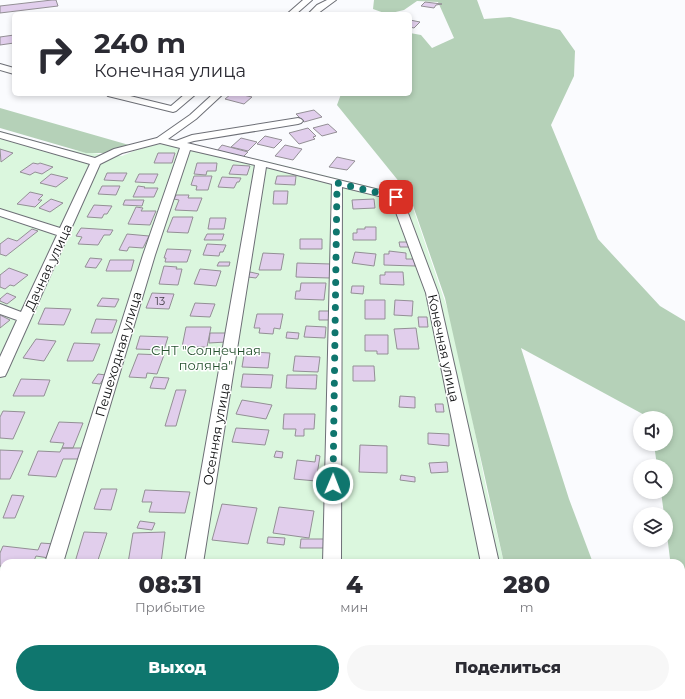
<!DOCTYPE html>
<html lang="ru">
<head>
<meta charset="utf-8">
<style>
  body { margin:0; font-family:Montserrat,sans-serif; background:#f7f7f7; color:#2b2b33; height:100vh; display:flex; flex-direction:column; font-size:15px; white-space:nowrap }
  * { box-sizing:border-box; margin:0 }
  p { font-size:13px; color:#7c7c81 }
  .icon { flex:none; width:22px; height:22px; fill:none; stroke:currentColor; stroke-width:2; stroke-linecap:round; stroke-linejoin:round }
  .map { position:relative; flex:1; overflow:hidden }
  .side { position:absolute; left:0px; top:559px; width:685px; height:140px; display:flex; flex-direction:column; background:#fff; border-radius:12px 12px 0 0; box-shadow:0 2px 6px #0003 }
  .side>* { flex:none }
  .banner { position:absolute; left:12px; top:12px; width:400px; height:84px; border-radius:6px; box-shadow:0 2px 6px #0003; background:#fff; color:#2b2b33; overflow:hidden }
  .buttons { position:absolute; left:633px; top:411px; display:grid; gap:8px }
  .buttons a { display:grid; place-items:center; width:40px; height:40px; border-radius:50%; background:#fff; box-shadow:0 2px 6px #0003; font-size:20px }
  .pin { position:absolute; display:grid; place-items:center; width:34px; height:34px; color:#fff; margin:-17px; border-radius:8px; box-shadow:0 2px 6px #0006 }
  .me { position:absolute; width:44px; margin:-22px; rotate:1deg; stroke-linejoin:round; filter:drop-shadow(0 0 3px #0008) }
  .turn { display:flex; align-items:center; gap:14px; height:84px; padding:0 16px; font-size:18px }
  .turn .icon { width:52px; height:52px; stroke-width:2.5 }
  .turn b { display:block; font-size:28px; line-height:34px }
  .eta { display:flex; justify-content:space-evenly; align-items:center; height:68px; text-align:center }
  .eta b { font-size:24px; font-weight:800; line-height:28px }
  .action { display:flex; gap:8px; margin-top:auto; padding:8px 16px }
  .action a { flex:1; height:46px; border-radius:24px; background:#0f766e; color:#fff; font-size:16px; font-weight:800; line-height:46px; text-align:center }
  .action a+a { background:#f7f7f7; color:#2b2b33 }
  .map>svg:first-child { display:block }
  .green { fill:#dbf7de }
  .forest { fill:#b5d1b8 }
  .building { fill:#e1ceec; stroke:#938f95 }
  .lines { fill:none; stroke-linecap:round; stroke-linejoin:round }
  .minor-casing { stroke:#6d6f76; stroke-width:2 }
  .minor { fill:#fff; fill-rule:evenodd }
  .route { stroke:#0f766e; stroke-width:7; stroke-dasharray:0 12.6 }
  .labels { text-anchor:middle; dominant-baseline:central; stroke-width:3; stroke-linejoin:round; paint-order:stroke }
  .number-label { font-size:11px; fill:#444048 }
  .street-label { font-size:13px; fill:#0f1012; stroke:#fff }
  .park-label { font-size:13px; fill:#26522f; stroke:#fff }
</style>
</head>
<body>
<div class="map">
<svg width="685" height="699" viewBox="0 0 685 699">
  <rect width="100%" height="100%" fill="#fafbfe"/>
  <path class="green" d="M0 131 65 149 106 155 122 156 146 146 180 142 274 163 405 195 412 205 454 328 486 487 504 563H4V695H534L535 699H0Z"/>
  <path class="forest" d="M374 0H477L484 19 510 17 560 30 575 51 574 76 551 125 598 239 660 306 685 321V587L681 579V563H673L670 559 666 527V514H664L661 492H666V466H657L654 444H666V418H650L521 348 569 499 593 563H504L445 298 409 194 337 105 341 94H410V33L421 35 432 48 454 38 438 2 417 1 404 10 387 14 373 9Z
    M0 108 129 145 106 153H86L0 128Z
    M535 695H642L643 699H536Z"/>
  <path class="building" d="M52 0H56L58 6 0 13V6Z
    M425 2 442 4 436 5 434 8 421 6Z
    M410 20 420 22 414 28 410 27Z
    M14 35V43L0 45V37Z
    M231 94H239L252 97 244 104 225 99Z
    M314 110 322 117 304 122 296 114Z
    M328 124 337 132 322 136 313 128Z
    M308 128 316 136 313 137 315 139 299 144 289 133Z
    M265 136 282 140 274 148 257 144Z
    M241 138 257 142 248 151 231 147Z
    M222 145 248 152 243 157 217 151Z
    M285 145 302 149 293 160 275 156Z
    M0 149 13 153 1 162Z
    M158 153H175L172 163H154Z
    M337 157 355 161 347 170 329 167Z
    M33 163 38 164 40 163 53 167 42 174 35 172 30 175 20 172Z
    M197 163H217L216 171H207L206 175 194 174Z
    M233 165 250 166 247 175 229 174Z
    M107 173H127L123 181 104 180Z
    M51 174 68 178 56 187 40 183Z
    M139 174H158L154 183 135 182Z
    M194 176H212L208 190H196L197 186 191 185Z
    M277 176H296L295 185 275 184Z
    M222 177 241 178 239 182H237L234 188 218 187Z
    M102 186H120L116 195 98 194Z
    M138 186 145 187 144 188H158L154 197H133Z
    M274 191H288L287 204H273Z
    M30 192 43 195 38 200H42L35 207 17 204Z
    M176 195H189L188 198H202L197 211 175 210 179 200 174 199Z
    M51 199 63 203 50 212 39 208Z
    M374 199 375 208 353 209 352 200Z
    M125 200H144L142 206 123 205Z
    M94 205 112 206 107 214H104L102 218 87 217Z
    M136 207 143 208 141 211H156L150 225 128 224Z
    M173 217H193L188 233 167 232Z
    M210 218H226L224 229H208Z
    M365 227H376V240H353V233H357V229H365Z
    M81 228 113 230 110 235H104L98 245 78 244 82 237 76 236Z
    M32 229 38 231 6 256 0 254V244L8 238 17 241Z
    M127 234 149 236 143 248 129 247 127 251 119 250Z
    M207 234H224L222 240H204Z
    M300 239H322V249H300Z
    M399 242H410V247H400Z
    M207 244 226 245 223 252H220L219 256 203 255Z
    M167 249 191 250 187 262H165L166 258H164Z
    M389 251 406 253V259H415V266L384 265V254H389Z
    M355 252 376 254 374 266 352 263Z
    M263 253 284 254 281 270H259Z
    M90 258 102 259 96 268 85 267Z
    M110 260H134L131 271H106Z
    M219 262H230L229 266H217Z
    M297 263 331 264 330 278 296 277Z
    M164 266 177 267 176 269H182L178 285 159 284Z
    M9 268 28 275 14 286 10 285 5 289 0 287V275Z
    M200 269 221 271 216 286 194 284Z
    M250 272 259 274 256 278 248 277Z
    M385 272H403L404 285 380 284V275H385Z
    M301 283H326L324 300 295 299 296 291H300Z
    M352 286H364L363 294 351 293Z
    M7 293 16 297 7 304 0 301V299Z
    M152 293 174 294 169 309 146 308Z
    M102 298 119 299 115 307 97 306Z
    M365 300H385V319H365Z
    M395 300 413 301 412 316 394 315Z
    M195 303 215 304 210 317 190 316Z
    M45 308 71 309 64 325 38 324Z
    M319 311H331V320H319Z
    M257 314H283L280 329 274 328 273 334 259 333 260 328H254Z
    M0 315 10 320 0 328Z
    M418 317H427L428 327H419Z
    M96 319 117 320 112 333H91Z
    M306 326 326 327 325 338 304 337Z
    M186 327H211L207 347H182Z
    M416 328 419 349H397L394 329Z
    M287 332 299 333 298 339 286 338Z
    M210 333H227L226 342 209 343Z
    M365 335H388V354H377V351H365Z
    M140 336 168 337 164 350 136 349Z
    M36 339 56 341 44 361 23 358Z
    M74 343 100 344 93 361H67Z
    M253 352 270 353 268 368 242 367 244 355H252Z
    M138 354 164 355 157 374 147 373 146 378 129 377Z
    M295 356 320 357 318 372 293 371Z
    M353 366H374L375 381H353Z
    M98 374 106 375 100 384 92 383Z
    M243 374 273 375 271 388 241 387Z
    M287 375H317L316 389 286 388Z
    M154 377 169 378 165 389 150 388Z
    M21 379 50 380 44 396H13Z
    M176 390H186L176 426H165Z
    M400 396 415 397V408L399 407Z
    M242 400 272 405 266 419 236 414Z
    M435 404H443L444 412H436Z
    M3 411 25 412 13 439 0 438V417Z
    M284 414H315L314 429H304V436H295L296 429H283Z
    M59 422 83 423 73 448H62L64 443 50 442Z
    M236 428 269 430 265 445 232 442Z
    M428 433 449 434V446L428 444Z
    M360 445 387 446V473L359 472Z
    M62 448H84L80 459H63L56 477 28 475 38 451 60 452Z
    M0 450 23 451 10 479H0Z
    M276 451 283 452 282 458 274 457Z
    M316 455 320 456 316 481 294 479 297 460 315 462Z
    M447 462 448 472 431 473 429 463Z
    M401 475 415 477V482L400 480Z
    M101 489H117L111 510 94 509Z
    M145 490 190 492 185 513 149 512 152 502H142Z
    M12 495 24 496 15 518H3Z
    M222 504 257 508 248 544 212 540Z
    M279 507 314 511 309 538 273 533Z
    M140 521 155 523 152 530 137 528Z
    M84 532 107 533 97 563 75 562Z
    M165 532 161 563H128L133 533Z
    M268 537 285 538 284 545 267 543Z
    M301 539H325V548H300Z
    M41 543 55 544 49 558 36 556 33 563H4V567L0 566V553L3 546 38 550Z
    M0 570H4V595L0 594Z
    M0 608H4V634L0 633Z
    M199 695H237V699H198Z
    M258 695H297L296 699H257Z"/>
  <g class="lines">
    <defs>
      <path id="minor" d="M303 0H312L296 14H287Z
        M327 0H336L317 14H308L317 5Z
        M0 64 14 68V74L0 70Z
        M106 94H122L171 106 185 94H196L176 111 173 112 108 96Z
        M213 94H223L196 119 168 139 176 141 192 135 298 118 301 119 303 121 301 123 298 124 194 141 187 143 400 195 402 197 438 293 499 563H481L426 293 391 199 342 187 341 563H323L332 184 266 167 203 563H185L255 165 190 150 155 255 63 563H45L143 255 180 148 160 143 122 153 100 164 7 372 5 376 0 377V357L17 320 0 314V304L21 312 57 235 0 216V209L60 228 90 164 0 138V132L95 158 114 149 157 138 190 115Z
        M4 691V695H23L22 699H1Z
        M162 695H182L181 699H161Z
        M320 695H340V699H320Z
        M508 695H528V699H508Z"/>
    </defs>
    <use href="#minor" class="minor-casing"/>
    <use href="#minor" class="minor"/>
  </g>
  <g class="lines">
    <path class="route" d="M333 484 337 183 396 197"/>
  </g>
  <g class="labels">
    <g class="number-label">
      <text x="160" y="301">13</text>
    </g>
    <g class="street-label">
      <text transform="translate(48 267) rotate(-65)">Дачная улица</text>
      <text transform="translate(444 348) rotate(78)">Конечная улица</text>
      <text transform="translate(118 354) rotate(-73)">Пешеходная улица</text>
      <text transform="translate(216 434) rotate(-80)">Осенняя улица</text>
    </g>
    <g class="park-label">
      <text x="206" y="350">СНТ "Солнечная<tspan x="206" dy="15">поляна"</tspan></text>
    </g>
  </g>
</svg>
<div class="buttons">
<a><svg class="icon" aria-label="sound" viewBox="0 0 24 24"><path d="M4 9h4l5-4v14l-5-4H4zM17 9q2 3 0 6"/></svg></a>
<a><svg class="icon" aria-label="search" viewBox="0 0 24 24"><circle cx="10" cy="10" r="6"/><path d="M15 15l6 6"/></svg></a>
<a><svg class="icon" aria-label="layers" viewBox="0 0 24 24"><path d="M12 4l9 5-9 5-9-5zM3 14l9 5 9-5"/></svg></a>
</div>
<div class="pin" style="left:396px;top:197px;background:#d93025"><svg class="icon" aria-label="arrive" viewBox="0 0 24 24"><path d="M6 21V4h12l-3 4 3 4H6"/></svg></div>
<svg class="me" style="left:333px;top:484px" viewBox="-20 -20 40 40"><circle r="17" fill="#0f766e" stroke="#fff" stroke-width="3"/><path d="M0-11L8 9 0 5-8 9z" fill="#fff"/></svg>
<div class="banner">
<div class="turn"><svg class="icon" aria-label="right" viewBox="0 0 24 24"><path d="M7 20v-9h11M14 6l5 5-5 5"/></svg><div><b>240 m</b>Конечная улица</div></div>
</div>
<section class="side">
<div class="eta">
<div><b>08:31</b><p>Прибытие</p></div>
<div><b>4</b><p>мин</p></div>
<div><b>280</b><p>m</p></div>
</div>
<div class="action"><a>Выход</a><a>Поделиться</a></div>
</section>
</div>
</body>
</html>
